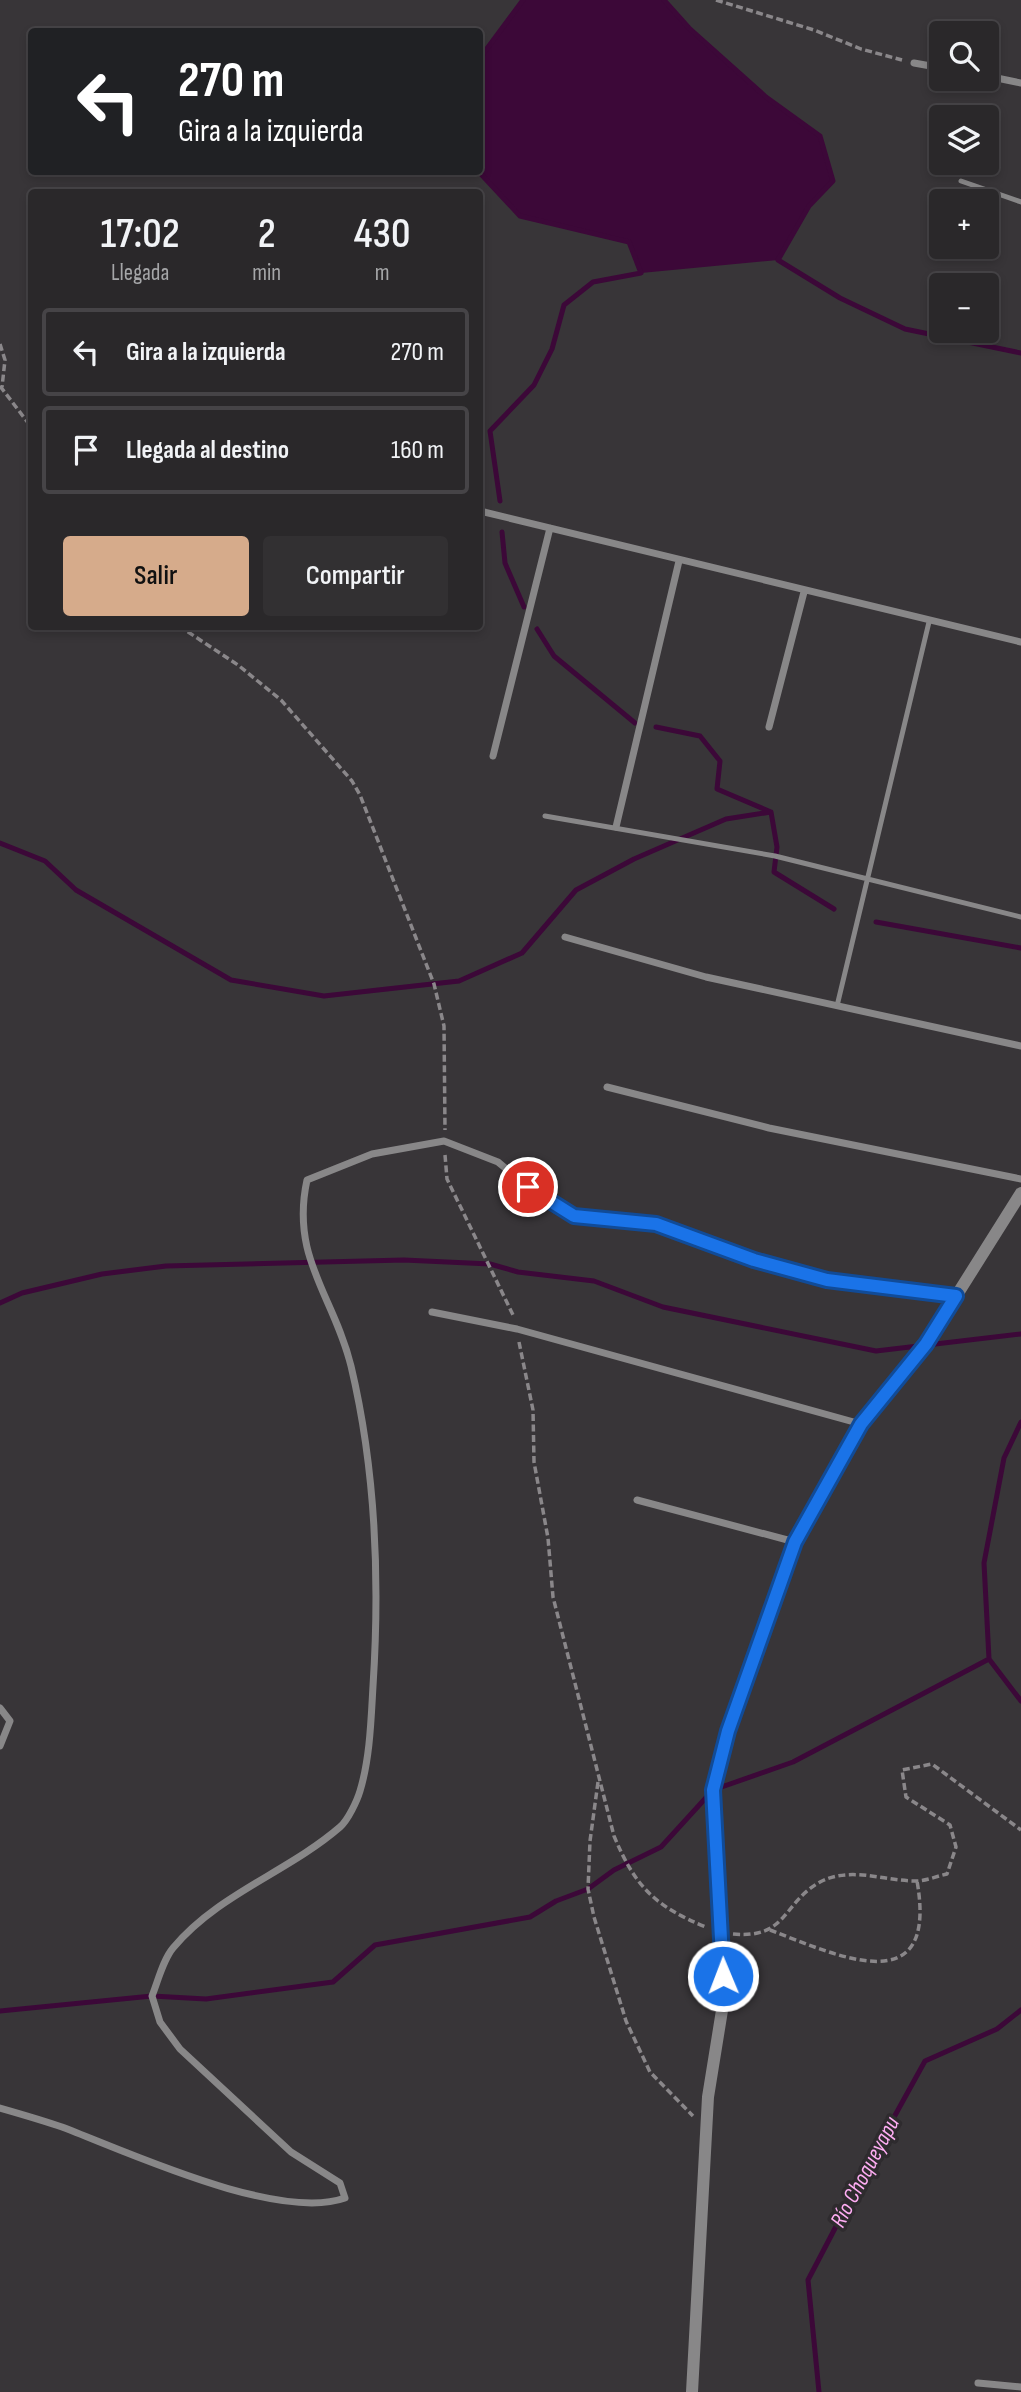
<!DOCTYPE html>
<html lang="es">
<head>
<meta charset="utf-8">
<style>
  body { margin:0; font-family:"Sofia Sans Condensed",sans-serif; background:#323032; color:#f1f3f6; height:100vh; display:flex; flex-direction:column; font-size:26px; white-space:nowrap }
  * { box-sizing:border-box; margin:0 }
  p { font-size:23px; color:#a5a6a8 }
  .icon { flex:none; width:38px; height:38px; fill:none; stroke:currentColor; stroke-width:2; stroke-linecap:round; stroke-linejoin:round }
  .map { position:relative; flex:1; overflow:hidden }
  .details { position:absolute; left:28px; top:189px; width:455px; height:441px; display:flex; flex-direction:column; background:#2a282a; border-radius:7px; box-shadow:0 4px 10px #0003,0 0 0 2px #464447 }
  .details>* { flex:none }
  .banner { position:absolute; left:28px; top:28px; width:455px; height:147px; border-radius:7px; box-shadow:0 4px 10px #0003,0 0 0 2px #464447; background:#202124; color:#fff; overflow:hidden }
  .buttons { position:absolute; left:929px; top:21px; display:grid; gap:14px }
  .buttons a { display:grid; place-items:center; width:70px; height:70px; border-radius:7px; background:#2a282a; box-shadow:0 4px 10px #0003,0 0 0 2px #464447; font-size:35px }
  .pin { position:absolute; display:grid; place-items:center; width:60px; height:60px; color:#fff; margin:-30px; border:4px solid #fff; border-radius:50%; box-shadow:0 2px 7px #0007 }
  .me { position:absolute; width:77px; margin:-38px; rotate:359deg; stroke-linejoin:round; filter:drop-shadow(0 0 5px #0008) }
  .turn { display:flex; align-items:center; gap:24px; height:147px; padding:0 35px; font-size:32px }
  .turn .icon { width:91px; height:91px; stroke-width:2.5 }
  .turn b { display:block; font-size:49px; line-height:60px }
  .eta { display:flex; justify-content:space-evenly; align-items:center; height:119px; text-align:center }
  .eta b { font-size:42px; font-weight:600; line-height:49px }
  .button { display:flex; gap:14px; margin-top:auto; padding:14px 35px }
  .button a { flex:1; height:80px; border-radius:7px; background:#d6ab8b; color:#111; font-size:28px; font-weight:600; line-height:80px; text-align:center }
  .button a+a { background:#323032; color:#f1f3f6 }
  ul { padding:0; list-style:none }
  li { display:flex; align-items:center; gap:21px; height:88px; margin:0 14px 10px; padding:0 21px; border:4px solid #464447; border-radius:7px }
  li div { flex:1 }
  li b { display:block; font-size:26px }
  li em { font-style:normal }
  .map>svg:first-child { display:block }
  .water { fill:#3c0838 }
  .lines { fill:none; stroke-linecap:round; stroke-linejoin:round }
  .stream { stroke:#3c0838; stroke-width:5 }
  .path { stroke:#8a878a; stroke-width:3.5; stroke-dasharray:7 3.5; stroke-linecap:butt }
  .service { stroke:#888788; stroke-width:5 }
  .minor { stroke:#888788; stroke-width:7 }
  .tertiary { stroke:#888788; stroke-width:12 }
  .route-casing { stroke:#114b97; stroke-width:18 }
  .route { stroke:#1a73e8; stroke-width:12 }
  .labels { text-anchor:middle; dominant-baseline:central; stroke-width:7; stroke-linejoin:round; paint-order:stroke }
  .water-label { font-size:23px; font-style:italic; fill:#feadf3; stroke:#2e2b2e }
</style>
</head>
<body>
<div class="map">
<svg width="1021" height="2392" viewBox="0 0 1021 2392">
  <rect width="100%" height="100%" fill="#383538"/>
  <path class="water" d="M523 0H664L689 28 766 97 820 136 833 181 809 206 778 260 641 273 629 242 520 216 479 172 480 58Z"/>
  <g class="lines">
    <path class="stream" d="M664 0 689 28 766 97 820 136 833 181 809 206 778 260 840 298 905 329 1021 353
      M480 58 523 0
      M479 172 520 216 629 242 641 273 593 282 564 305 552 349 534 385 490 431 500 501
      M502 532 505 563 524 607
      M537 629 554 656 635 723
      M656 727 700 736 720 761 717 789 771 812 777 847 774 872 834 909
      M0 843 45 861 76 890 231 980 324 996 459 981 522 953 576 890 634 859 726 819 771 812
      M876 922 1021 948
      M0 1303 22 1293 102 1274 166 1266 404 1260 490 1264 518 1272 594 1281 663 1307 876 1351 1021 1334
      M1021 1422 1004 1458 984 1563 989 1659 1021 1701
      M0 2011 152 1996 206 1999 333 1982 375 1945 530 1917 556 1901 588 1889 614 1870 661 1847 713 1790 793 1762 989 1659
      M819 2392 808 2280 877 2148 925 2061 997 2029 1021 2010"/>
    <path class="path" d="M716 0 814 30 861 49 902 60
      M0 344 5 360 2 387
      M0 386 32 428
      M179 626 238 665 281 700 352 781 360 795 434 984 444 1026 445 1130
      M445 1155 447 1179 514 1317
      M519 1342 533 1410 534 1462 548 1538 553 1597 614 1836C635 1886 654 1906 706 1927
      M598 1782 590 1841 588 1889 594 1917 626 2021 650 2072 693 2116
      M770 1930C836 1955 939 2005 917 1881
      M733 1934C788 1939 782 1903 820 1882 851 1866 884 1881 916 1881 926 1881 937 1876 947 1874L956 1847 950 1825 906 1797 902 1770 932 1764 1021 1830"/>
    <path class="service" d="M961 181 1021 202
      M545 816 775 856 1021 917
      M837 1006 929 622"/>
    <path class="minor" d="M914 63 942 68
      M987 76 1021 83
      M480 511 1021 642
      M769 727 804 592
      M493 756 550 528
      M616 827 679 561
      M565 937 706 977 1021 1046
      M607 1087 769 1128 1021 1179
      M432 1312 517 1329 861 1424
      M637 1500 795 1542
      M0 1708 10 1721 0 1746
      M0 2108C21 2114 42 2120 62 2127 128 2152 278 2222 345 2198L340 2183 291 2152 180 2049 160 2022 152 1996C158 1981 163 1960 173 1948 218 1894 288 1872 340 1827 348 1820 357 1801 360 1791 370 1758 371 1720 373 1686 380 1578 376 1471 351 1366 334 1296 290 1258 307 1180L372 1154 444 1141 498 1162 528 1187 574 1216 656 1224 754 1260 827 1280 956 1296
      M978 2383 1021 2387"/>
    <path class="tertiary" d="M692 2392 708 2097 724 1998 713 1790 728 1731 795 1542 832 1472 861 1424 926 1344 1021 1193"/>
  </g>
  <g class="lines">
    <defs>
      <path id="route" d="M528 1187 574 1216 656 1224 754 1260 827 1280 956 1296 926 1344 861 1424 795 1542 728 1731 713 1790 723 1976"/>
    </defs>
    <use href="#route" class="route-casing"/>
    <use href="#route" class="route"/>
  </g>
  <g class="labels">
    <g class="water-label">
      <text transform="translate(865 2172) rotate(-62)">Río Choqueyapu</text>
    </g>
  </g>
</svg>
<div class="buttons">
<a><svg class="icon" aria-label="search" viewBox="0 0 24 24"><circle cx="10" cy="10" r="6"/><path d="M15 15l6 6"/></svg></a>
<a><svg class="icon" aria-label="layers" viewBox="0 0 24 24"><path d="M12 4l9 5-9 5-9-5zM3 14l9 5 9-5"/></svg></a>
<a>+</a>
<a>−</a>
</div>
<div class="pin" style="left:528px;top:1187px;background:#d93025"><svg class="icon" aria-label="arrive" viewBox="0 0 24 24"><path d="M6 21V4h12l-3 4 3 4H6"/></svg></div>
<svg class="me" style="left:723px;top:1976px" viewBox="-20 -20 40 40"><circle r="17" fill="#1a73e8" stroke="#fff" stroke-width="3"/><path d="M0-11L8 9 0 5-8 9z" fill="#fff"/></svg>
<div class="banner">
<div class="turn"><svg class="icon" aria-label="left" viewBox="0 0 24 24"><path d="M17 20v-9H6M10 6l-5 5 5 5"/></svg><div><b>270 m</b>Gira a la izquierda</div></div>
</div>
<section class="details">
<div class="eta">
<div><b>17:02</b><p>Llegada</p></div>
<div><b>2</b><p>min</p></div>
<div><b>430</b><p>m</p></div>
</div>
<ul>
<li><svg class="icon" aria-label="left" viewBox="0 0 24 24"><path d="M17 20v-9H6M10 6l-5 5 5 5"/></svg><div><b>Gira a la izquierda</b></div><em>270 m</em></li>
<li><svg class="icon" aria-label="arrive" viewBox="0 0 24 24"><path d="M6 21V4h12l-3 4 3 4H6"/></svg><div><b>Llegada al destino</b></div><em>160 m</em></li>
</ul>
<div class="button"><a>Salir</a><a>Compartir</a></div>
</section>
</div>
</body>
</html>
